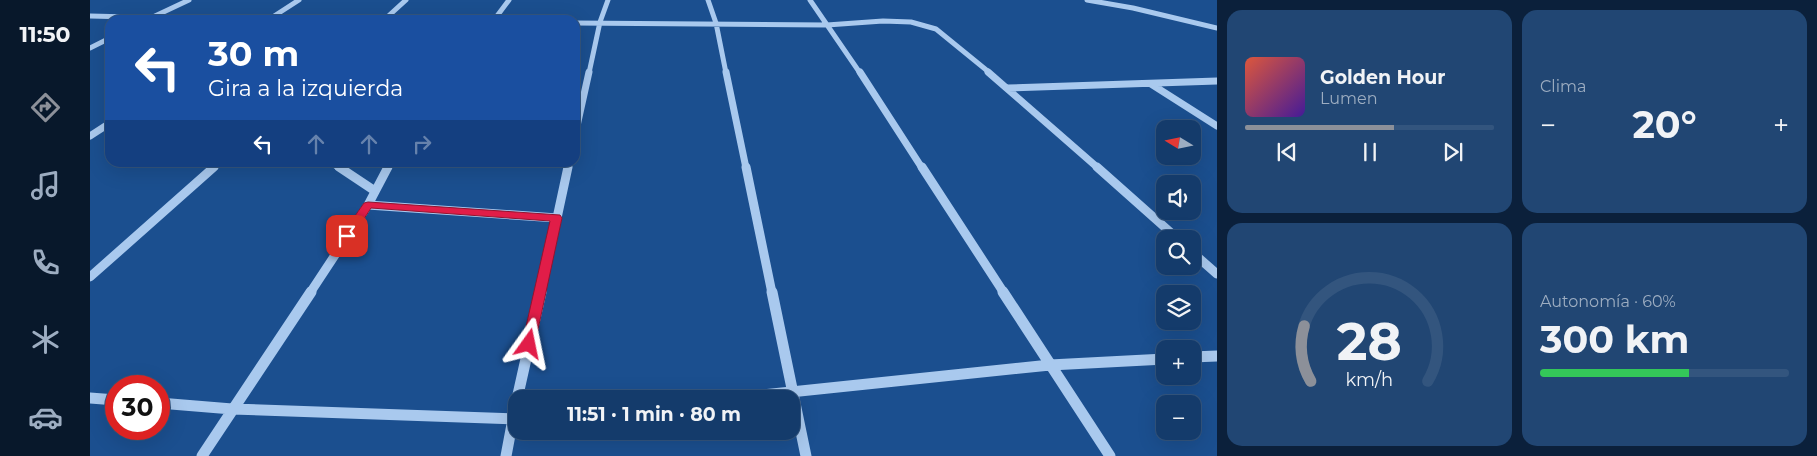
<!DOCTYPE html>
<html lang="es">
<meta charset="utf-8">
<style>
body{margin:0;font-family:Montserrat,sans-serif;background:#214673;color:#f1f3f6;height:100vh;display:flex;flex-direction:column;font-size:19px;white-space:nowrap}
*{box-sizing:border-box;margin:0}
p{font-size:16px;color:#9dadc1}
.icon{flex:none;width:28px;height:28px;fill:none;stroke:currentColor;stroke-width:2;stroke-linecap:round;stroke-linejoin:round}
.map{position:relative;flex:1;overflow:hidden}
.details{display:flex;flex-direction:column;gap:10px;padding:10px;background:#0b203b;width:600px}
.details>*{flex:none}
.top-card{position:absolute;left:15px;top:15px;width:475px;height:152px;border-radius:15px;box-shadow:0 5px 20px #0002,0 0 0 1px #33557e;background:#1a4fa0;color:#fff;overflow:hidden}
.needle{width:32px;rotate:280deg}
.buttons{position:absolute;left:1066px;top:120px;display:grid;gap:10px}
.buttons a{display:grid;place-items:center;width:45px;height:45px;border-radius:10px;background:#143b6b;box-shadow:0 5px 20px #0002,0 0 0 1px #33557e;font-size:25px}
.speed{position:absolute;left:15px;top:375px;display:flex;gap:10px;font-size:25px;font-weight:700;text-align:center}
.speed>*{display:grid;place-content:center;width:65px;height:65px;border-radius:50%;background:#143b6b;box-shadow:0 5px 20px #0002,0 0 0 1px #33557e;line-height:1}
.speed .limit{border:8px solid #d22;background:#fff;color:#111}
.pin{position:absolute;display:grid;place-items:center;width:42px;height:42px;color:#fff;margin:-21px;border-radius:10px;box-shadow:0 2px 8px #0006}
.me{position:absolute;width:55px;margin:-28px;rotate:12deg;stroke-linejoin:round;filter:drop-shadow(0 0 4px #0008)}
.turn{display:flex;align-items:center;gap:18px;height:105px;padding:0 20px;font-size:22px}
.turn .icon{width:65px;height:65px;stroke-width:2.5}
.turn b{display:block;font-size:35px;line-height:42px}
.lanes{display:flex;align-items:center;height:48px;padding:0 20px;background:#0003;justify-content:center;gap:25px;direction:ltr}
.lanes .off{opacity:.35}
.big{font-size:38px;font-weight:700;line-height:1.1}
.details .card{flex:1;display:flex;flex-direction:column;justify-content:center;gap:8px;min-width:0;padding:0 18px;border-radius:15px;background:#214673}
.details .dial{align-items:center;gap:0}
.dial svg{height:130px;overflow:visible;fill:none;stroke:#33557e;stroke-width:7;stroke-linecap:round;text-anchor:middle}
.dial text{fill:#f1f3f6;stroke:none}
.song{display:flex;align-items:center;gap:15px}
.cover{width:60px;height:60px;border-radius:8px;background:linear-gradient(135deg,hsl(10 70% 55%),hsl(260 70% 35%))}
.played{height:5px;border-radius:2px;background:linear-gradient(90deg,#8c9099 60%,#33557e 60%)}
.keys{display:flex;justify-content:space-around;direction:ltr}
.heat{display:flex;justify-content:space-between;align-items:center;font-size:28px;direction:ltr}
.charge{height:8px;border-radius:4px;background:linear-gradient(90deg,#34c759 60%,#33557e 0)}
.details .tiles{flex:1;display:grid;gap:10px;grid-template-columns:repeat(2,1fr)}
.trip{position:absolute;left:418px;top:390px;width:292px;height:50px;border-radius:15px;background:#143b6b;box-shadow:0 5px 20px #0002,0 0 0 1px #33557e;font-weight:700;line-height:50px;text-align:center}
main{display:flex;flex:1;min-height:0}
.tabs{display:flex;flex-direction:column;width:90px;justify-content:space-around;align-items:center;background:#08182b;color:#9dadc1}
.tabs .icon{width:35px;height:35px}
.tabs .active{color:#8c9099}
.tabs b{font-size:22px;color:#f1f3f6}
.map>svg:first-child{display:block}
</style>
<main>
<nav class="tabs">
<b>11:50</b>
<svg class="icon active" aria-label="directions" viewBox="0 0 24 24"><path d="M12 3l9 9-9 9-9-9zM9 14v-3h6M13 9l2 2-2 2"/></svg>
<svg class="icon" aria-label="music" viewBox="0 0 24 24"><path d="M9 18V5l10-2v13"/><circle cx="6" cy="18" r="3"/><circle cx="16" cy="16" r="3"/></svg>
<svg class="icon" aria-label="phone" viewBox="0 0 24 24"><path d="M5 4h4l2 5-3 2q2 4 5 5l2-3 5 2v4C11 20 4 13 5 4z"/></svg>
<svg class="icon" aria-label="climate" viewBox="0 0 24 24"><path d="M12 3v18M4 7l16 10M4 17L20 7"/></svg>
<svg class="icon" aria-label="car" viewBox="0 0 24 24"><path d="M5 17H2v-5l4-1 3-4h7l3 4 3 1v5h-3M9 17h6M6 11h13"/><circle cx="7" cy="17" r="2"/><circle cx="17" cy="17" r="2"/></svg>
</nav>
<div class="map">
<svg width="1127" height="456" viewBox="0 0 1127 456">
<rect width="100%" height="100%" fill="#1b4f8f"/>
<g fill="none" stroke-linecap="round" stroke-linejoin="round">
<path stroke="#a9c9ee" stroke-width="5" d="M618 0 626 23 636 73
M720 0 770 73
M997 0 1043 8 1127 28
M0 16 162 20
M65 16 99 0
M178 20 209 0
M294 20 316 0
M404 20 419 0
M485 23 737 25 793 21 821 22 846 29 900 73
M0 48 20 38
M499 73 510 22 518 0"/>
<path stroke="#a9c9ee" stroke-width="7" d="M636 72 656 168
M770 72 832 168
M898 72 1008 168
M1061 84 1127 126
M918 88 1127 81
M485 135 499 72
M0 136 20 123
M241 162 250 168
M123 168 130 162
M298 168 301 162
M478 168 479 162"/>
<path stroke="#a9c9ee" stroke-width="9" d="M249 167 285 191
M656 167 682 293
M832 167 914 293
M1007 167 1088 239
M278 205 467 218 450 293
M467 218 478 167
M1102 252 1127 274
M0 277 124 167
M220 293 278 205 298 167"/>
<path stroke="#a9c9ee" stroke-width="11" d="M682 292 716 456
M913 292 1020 456
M1102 357 1127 356
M0 398 26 400
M427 399 451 292
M634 399 960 365 1075 359
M69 403 142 409 426 419
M112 456 221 292
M416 456 426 403"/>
</g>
<path fill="#e11d48" stroke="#92132f" d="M278 202 470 215 472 218 444 348 439 350 434 348 432 344 460 221 281 208 261 239H253L251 236 274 203Z"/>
</svg>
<div class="buttons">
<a><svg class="needle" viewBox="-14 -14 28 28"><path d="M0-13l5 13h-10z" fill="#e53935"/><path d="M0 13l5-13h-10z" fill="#9dadc1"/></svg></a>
<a><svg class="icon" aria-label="sound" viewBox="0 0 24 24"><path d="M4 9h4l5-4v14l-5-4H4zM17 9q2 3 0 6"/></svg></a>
<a><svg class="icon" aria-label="search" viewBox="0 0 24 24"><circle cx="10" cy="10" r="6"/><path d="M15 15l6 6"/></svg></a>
<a><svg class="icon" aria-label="layers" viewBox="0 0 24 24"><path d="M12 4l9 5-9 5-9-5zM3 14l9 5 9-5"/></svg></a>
<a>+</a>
<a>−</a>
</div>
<div class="speed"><div class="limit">30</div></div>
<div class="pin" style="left:257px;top:236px;background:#d93025"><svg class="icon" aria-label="arrive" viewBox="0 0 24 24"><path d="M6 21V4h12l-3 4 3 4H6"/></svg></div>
<svg class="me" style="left:439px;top:344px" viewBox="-20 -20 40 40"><path d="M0-17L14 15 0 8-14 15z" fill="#e11d48" stroke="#fff" stroke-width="4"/></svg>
<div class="trip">11:51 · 1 min · 80 m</div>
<div class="top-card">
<div class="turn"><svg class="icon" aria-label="left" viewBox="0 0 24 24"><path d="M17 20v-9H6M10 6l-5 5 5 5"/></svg><div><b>30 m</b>Gira a la izquierda</div></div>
<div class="lanes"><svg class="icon" aria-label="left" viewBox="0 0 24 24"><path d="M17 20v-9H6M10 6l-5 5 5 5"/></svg><svg class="icon off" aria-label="ahead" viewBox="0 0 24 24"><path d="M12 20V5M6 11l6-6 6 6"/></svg><svg class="icon off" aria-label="ahead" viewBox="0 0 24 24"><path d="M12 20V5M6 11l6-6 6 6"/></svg><svg class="icon off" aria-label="right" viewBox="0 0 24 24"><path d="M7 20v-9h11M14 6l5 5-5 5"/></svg></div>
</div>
</div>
<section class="details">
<div class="tiles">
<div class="card">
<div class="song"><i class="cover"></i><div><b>Golden Hour</b><p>Lumen</p></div></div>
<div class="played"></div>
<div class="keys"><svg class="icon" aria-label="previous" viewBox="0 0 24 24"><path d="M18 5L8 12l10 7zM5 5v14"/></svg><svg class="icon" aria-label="pause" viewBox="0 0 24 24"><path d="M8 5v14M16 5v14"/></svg><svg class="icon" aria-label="next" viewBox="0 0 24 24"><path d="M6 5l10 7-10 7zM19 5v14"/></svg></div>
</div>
<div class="card"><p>Clima</p>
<div class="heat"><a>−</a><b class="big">20°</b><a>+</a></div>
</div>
<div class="card dial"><svg viewBox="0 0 100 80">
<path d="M14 69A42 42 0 1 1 86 69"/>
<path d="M14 69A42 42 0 0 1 10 35" stroke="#8c9099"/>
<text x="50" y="56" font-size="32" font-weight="700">28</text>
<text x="50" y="72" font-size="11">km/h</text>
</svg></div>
<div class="card"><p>Autonomía · 60%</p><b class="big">300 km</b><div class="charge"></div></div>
</div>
</section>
</main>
